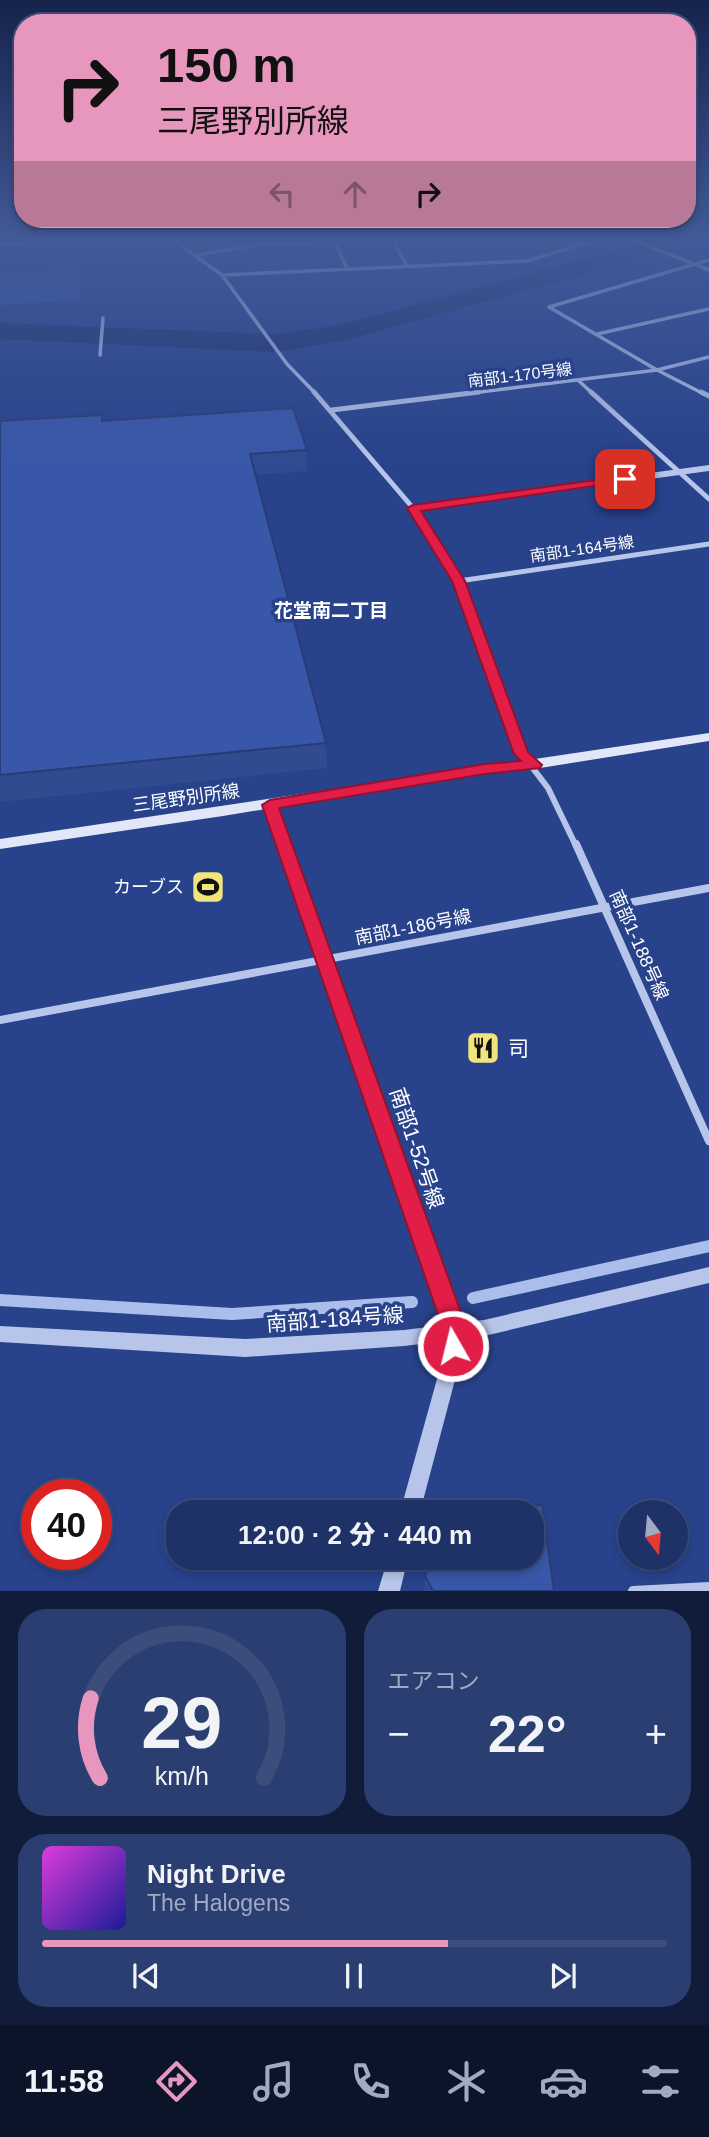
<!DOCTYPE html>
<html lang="ja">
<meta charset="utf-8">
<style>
body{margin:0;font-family:Arial,"Noto Sans JP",sans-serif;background:#2b3e71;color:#f1f3f6;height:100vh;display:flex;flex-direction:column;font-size:26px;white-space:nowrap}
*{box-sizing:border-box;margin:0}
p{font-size:23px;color:#a1aac0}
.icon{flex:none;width:38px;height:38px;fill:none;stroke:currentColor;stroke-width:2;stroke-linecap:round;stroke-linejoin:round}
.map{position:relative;height:1591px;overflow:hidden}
.details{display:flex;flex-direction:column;gap:18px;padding:18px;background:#101c39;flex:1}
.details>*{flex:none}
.top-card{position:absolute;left:14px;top:14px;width:682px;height:214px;border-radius:28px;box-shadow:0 4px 10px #0003,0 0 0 2px #3c4d7c;background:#e797bd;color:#111;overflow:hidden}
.needle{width:46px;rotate:164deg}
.fabs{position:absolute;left:618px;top:1500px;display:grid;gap:14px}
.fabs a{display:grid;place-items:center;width:70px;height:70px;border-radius:50%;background:#1e3268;box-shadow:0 4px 10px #0003,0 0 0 2px #3c4d7c;font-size:35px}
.speed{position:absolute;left:21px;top:1479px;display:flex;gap:14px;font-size:35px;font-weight:700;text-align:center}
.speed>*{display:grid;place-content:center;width:91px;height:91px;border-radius:50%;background:#1e3268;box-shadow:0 4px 10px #0003,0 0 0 2px #3c4d7c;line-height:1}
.speed .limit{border:10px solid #d22;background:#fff;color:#111}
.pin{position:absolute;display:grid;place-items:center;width:60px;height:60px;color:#fff;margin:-30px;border-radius:14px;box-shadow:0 4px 10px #0006}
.me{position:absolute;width:77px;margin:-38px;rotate:352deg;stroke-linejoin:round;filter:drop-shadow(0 0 5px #0008)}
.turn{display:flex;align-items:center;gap:24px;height:147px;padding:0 28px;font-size:32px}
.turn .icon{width:91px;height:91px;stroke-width:2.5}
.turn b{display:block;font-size:49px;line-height:60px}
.lanes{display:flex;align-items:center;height:66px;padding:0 28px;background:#0003;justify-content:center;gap:35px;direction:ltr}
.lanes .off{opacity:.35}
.big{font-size:52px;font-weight:800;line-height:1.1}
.details .widget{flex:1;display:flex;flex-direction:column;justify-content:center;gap:10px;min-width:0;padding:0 24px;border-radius:28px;background:#2b3e71}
.details .dial{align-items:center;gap:0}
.dial svg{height:182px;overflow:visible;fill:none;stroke:#3c4d7c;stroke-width:7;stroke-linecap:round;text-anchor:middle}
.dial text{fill:#f1f3f6;stroke:none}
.song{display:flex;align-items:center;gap:21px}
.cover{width:84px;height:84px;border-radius:10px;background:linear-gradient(135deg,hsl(300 70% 55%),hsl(240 70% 35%))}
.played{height:7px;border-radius:4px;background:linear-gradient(90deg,#e797bd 65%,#3c4d7c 65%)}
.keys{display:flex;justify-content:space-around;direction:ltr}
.heat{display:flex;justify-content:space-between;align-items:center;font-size:38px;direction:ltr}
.details .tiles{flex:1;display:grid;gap:18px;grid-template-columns:1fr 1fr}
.widget:last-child{grid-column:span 2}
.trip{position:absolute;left:166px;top:1500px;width:378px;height:70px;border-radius:28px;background:#1e3268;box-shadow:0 4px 10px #0003,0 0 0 2px #3c4d7c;font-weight:800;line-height:70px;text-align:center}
.dock{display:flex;height:112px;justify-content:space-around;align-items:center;background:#0c142a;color:#a1aac0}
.dock .icon{width:49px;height:49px}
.dock .current{color:#e797bd}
.dock b{font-size:32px;color:#f1f3f6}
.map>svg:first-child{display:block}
</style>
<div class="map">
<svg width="709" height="1591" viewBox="0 0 709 1591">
<rect width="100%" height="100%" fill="#28428b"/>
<path fill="#3352a3" d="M79 270V300L0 305V274Z"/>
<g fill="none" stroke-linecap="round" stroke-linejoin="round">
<path stroke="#abbdea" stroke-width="12" d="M473 1298 709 1246
M0 1300 232 1314 412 1302"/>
<path fill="#1d316c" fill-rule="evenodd" d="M658 239H696L693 244 350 339 275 352 0 339V323L275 334 340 325Z"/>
<path stroke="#b7c5ea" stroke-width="3.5" d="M172 239 222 275 287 364 316 394
M334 239 347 269
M392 239 407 266
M508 239 583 244 604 239
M630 239 709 270
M0 245 67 239
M197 255 255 245 400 239
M222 275 527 261 583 244
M597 334 709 309
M100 355 103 318
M578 380 593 394
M464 394 657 370 709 357
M704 394 657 370 549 307 709 260"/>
<path stroke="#b7c5ea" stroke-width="5" d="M314 392 413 508 459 581 463 592
M591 392 709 499
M701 392 709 396
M332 410 479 392
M459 581 709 544"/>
<path stroke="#b7c5ea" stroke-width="6" d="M462 590 522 754 548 788 576 846"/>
<path stroke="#b7c5ea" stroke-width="8" d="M576 844 709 1141
M0 1020 709 888"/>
<path stroke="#b7c5ea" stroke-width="10" d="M633 1591 709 1587"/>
<path fill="#b7c5ea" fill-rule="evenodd" d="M709 465V471L413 511 408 508 413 505Z
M270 801 276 805 462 1322 484 1320 709 1267V1283L484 1336 464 1339 460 1361 420 1512H400L442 1361 445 1341 404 1346 245 1357 0 1342V1326L245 1339 404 1330 444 1325 264 805Z
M388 1558H408L400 1591H378Z"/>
<path fill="#e1e7f8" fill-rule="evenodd" d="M709 733V741L534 769 485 773 223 816 0 849V839Z"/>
</g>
<path fill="#314b90" d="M0 421H102L307 450V471L256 475 326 743 327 768 0 802Z
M425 1576 554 1591H424Z"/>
<path fill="#3957a8" stroke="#283d76" stroke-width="2" d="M293 408 307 450 250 454 326 743 0 775V421L102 415V421Z
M542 1505 554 1591H433L425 1576 432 1558H532V1512H448L449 1507Z"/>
<linearGradient id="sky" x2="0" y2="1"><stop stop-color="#16244c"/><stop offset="0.52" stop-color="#425a98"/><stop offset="1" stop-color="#425a98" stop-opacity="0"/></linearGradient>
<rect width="709" height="461" fill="url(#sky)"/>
<path fill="#e11d48" stroke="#92132f" stroke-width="2" d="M625 476 629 477V481L421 511 465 581 528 752 542 765 540 768 485 774 279 808 468 1332 462 1354 453 1357 445 1354 441 1346 444 1332 262 805 270 800 485 764 521 761 514 754 452 581 407 508 413 505Z"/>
<defs>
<symbol id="stadium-square" viewBox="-11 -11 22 22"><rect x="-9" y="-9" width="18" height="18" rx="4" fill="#f1e47d" stroke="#28428b"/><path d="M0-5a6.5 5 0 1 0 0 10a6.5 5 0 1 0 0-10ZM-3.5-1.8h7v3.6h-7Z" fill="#111"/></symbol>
<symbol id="restaurant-square" viewBox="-11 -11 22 22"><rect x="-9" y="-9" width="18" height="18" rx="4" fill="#f1e47d" stroke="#28428b"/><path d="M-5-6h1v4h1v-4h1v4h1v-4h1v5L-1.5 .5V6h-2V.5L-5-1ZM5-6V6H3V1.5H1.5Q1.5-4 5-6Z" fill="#111"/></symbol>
</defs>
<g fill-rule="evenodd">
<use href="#stadium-square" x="189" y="868" width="38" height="38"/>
<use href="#restaurant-square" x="464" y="1029" width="38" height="38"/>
</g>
<g text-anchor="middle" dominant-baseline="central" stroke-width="7" stroke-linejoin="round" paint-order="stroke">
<g font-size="16" fill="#fff" stroke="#28428b">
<text transform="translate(520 375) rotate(-7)">南部1-170号線</text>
<text transform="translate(582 549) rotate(-8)">南部1-164号線</text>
</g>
<g font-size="18" fill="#fff" stroke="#28428b">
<text transform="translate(186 798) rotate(-8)">三尾野別所線</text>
<text transform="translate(413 927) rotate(-11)">南部1-186号線</text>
<text transform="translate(639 945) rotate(66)">南部1-188号線</text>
</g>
<g font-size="18" fill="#fff" stroke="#28428b" text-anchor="end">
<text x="184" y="887">カーブス</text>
</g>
<g font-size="19" font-weight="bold" fill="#fff" stroke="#28428b">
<text x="331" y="610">花堂南二丁目</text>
</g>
<g font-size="21" fill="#fff" stroke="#28428b" text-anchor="start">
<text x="508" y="1048">司</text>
</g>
<g font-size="21" fill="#fff" stroke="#28428b">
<text transform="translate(417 1148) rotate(71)">南部1-52号線</text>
<text transform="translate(335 1319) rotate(-4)">南部1-184号線</text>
</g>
</g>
</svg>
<div class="fabs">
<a><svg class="needle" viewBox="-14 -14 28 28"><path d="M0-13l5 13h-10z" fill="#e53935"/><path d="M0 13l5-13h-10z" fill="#a1aac0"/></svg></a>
</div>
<div class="speed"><div class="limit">40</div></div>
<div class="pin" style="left:625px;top:479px;background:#d93025"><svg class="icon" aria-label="arrive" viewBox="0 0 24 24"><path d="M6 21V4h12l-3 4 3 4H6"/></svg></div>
<svg class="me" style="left:453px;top:1346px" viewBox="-20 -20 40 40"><circle r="17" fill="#e11d48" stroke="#fff" stroke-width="3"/><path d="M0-11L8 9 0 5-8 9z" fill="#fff"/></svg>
<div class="trip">12:00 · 2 分 · 440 m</div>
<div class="top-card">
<div class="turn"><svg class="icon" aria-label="right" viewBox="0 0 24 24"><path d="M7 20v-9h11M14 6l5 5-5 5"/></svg><div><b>150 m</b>三尾野別所線</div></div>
<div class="lanes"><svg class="icon off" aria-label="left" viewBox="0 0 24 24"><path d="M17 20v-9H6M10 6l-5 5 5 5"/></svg><svg class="icon off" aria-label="ahead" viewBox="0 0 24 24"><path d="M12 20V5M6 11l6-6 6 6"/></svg><svg class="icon" aria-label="right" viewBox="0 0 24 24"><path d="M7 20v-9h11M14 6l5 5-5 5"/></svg></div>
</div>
</div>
<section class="details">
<div class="tiles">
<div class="widget dial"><svg viewBox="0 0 100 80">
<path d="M14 69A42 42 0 1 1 86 69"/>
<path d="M14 69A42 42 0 0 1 10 34" stroke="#e797bd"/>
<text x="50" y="56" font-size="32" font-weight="700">29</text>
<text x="50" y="72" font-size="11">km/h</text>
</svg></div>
<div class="widget"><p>エアコン</p>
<div class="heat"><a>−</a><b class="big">22°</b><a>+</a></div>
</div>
<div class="widget">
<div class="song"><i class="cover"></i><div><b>Night Drive</b><p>The Halogens</p></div></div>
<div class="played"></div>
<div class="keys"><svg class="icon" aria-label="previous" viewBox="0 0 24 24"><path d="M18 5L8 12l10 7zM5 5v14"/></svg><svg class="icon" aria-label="pause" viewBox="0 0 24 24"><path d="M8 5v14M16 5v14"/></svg><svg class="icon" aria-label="next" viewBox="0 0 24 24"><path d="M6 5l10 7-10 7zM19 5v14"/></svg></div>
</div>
</div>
</section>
<nav class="dock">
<b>11:58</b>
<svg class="icon current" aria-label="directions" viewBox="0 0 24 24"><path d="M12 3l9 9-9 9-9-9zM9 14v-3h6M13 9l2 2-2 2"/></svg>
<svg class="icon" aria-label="music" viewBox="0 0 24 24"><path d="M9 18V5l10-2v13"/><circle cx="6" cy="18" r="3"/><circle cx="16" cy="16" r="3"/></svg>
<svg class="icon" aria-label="phone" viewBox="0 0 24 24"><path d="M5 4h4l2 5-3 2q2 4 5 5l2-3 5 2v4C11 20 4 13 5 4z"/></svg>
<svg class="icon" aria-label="climate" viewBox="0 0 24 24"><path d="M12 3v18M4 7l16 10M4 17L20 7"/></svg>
<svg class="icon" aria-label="car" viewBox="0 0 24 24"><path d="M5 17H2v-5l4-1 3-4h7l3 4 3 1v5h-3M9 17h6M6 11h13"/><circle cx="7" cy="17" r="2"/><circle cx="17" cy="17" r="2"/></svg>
<svg class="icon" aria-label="filters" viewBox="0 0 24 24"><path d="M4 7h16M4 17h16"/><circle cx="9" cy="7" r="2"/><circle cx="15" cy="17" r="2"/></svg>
</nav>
